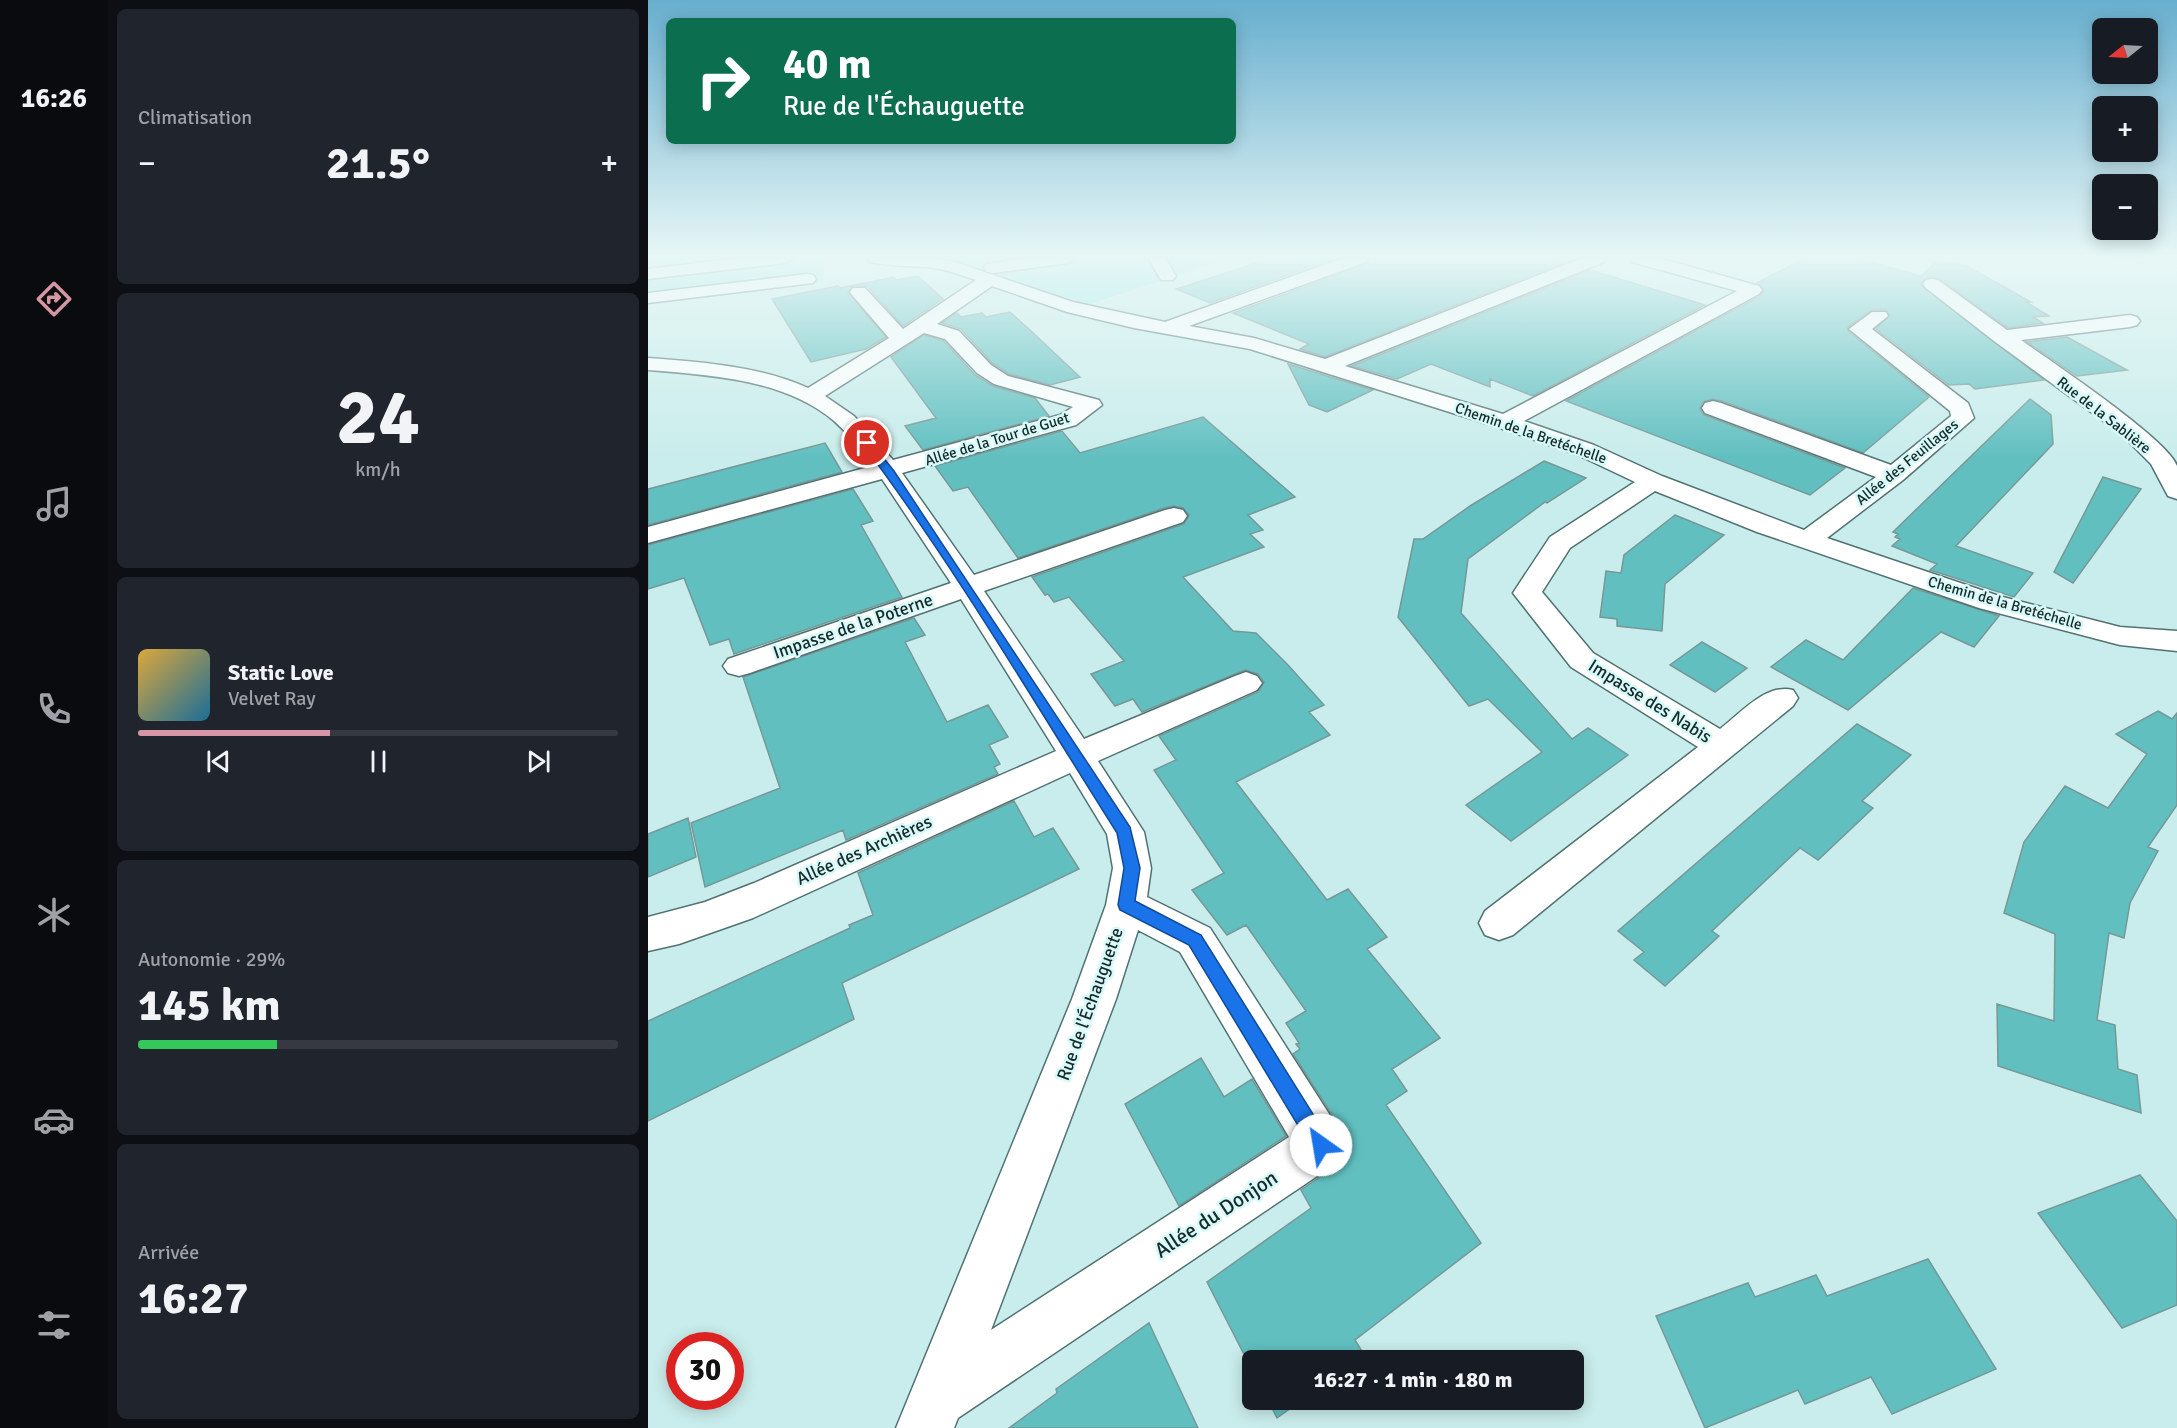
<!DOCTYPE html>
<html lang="fr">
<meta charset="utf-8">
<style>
body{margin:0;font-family:Signika,sans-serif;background:#20242c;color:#f1f3f6;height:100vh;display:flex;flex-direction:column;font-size:22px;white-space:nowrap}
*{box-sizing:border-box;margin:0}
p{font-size:20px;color:#9ea1a6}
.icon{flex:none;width:33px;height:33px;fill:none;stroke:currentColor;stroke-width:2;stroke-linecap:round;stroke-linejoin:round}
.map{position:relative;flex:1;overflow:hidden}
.details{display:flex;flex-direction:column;gap:9px;padding:9px;background:#0d0f14;width:540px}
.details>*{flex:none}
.top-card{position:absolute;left:18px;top:18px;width:570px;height:126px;border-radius:9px;box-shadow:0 3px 15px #0003;background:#0b6e4f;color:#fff;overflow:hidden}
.needle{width:39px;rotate:252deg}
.tools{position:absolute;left:1444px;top:18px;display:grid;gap:12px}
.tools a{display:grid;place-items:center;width:66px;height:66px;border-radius:9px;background:#171b24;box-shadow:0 3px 15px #0003;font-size:30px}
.speed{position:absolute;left:18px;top:1332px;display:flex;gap:12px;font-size:30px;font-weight:700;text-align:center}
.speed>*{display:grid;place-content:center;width:78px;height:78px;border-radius:50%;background:#171b24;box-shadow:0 3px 15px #0003;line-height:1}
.speed .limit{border:9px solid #d22;background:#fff;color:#111}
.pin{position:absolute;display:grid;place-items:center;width:51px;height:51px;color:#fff;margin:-26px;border:3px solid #fff;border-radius:50%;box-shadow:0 2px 6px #0007}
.me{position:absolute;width:66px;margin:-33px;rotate:328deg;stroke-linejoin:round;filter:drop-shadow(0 0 4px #0008)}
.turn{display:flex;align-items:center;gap:21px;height:126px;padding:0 18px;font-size:27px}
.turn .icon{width:78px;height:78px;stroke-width:2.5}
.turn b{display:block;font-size:42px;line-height:51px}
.big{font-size:45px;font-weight:700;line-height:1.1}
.details .card{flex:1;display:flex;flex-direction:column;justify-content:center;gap:9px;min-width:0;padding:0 21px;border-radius:9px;background:#20242c}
.details .dial{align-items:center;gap:0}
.dial b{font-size:78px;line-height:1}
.song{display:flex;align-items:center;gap:18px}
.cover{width:72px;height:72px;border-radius:9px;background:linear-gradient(135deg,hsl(40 70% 55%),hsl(200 70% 35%))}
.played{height:6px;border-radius:3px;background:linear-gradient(90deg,#d696a5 40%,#363941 40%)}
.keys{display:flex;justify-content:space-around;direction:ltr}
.heat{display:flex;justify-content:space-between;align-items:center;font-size:33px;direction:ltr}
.charge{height:9px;border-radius:4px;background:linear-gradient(90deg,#34c759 29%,#363941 0)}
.trip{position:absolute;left:594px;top:1350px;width:342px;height:60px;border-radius:9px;background:#171b24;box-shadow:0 3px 15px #0003;font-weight:700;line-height:60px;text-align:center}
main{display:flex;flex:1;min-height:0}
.tabs{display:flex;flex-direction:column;width:108px;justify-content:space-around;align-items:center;background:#090b0e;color:#9ea1a6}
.tabs .icon{width:42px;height:42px}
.tabs .current{color:#d696a5}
.tabs b{font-size:27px;color:#f1f3f6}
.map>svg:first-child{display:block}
</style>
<main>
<nav class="tabs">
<b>16:26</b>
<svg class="icon current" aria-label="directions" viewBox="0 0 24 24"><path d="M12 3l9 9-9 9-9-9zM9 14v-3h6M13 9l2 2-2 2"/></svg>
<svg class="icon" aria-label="music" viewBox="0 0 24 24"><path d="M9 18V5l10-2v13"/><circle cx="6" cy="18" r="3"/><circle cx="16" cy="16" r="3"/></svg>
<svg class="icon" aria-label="phone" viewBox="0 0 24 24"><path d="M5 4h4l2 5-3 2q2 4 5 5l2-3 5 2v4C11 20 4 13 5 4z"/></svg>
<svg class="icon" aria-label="climate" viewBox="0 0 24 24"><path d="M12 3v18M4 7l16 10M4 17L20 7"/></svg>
<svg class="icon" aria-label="car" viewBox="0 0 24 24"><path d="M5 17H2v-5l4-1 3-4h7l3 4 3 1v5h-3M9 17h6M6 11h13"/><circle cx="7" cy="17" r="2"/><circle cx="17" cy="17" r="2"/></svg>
<svg class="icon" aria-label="filters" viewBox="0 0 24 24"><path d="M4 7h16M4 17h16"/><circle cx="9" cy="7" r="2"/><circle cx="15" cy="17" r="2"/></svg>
</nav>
<section class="details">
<div class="card"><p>Climatisation</p>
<div class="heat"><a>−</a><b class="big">21.5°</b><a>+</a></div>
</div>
<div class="card dial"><b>24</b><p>km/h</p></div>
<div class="card">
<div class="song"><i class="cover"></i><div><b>Static Love</b><p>Velvet Ray</p></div></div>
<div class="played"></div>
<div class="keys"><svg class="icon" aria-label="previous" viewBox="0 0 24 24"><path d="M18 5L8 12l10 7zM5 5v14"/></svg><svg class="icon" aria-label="pause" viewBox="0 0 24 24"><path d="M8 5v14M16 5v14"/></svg><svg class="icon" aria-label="next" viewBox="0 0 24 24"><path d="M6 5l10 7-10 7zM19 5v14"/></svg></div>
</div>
<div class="card"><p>Autonomie · 29%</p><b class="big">145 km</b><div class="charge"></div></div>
<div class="card"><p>Arrivée</p><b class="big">16:27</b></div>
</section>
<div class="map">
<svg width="1529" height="1428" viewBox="0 0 1529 1428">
<rect width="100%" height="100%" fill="#c9edec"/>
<path fill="#93e8e8" d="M0 258H177L175 282 0 304Z
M317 258H582L430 308 381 292 317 263Z"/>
<path fill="#61bfc0" stroke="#769897" stroke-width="1.5" d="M624 258H687L562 303 528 289Z
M722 258H904L917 262 677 357 652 349 661 344 585 313 719 264Z
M1157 258H1207L1273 276 1289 261 1319 266 1383 302H1378L1401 316 1385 317 1395 323 1360 328 1291 278H1278L1273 285 1396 380 1327 389 1321 384 1301 385 1228 329 1242 315 1238 310H1224L1200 327V331L1281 397 1215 453 1074 401 1064 399 1055 402 1052 409 1056 415 1197 468 1162 495 918 401 1112 296 1116 290 1109 283Z
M942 270 1057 305 885 396 842 379V387L783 364 749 379 704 366Z
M270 276 295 299 255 326 219 286H205L200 293 238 337 218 349 163 362 124 299 190 286 192 288 246 277 248 280Z
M362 312 382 330 432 377 402 385 361 374 344 363 313 329 294 323 309 313 313 317 334 313 338 317Z
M276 335 296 341 327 375 345 386 387 398 401 416 275 450 257 426 288 418 243 357Z
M1419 337 1479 370 1429 376 1379 342Z
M640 364 725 390 679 412 661 405Z
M1382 399 1403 415 1405 444 1308 546 1385 573 1366 597 1282 570 1289 564 1244 546 1252 539 1247 537 1250 534 1245 532Z
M555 417 647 497 600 515 615 530 602 534 616 547 535 577 585 631 608 633 640 665 676 705 661 712 682 735 588 782 679 900 700 889 739 937 719 949 792 1038 744 1069 759 1091 738 1105 833 1243 707 1340 715 1353 704 1360H604V1370L559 1282 663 1208 653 1190 691 1164 699 1146 692 1127 645 1054 652 1049 648 1044 651 1043 638 1023 658 1011 598 925 579 935 544 890 576 873 506 770 528 760 511 736 610 692 616 682 610 674 597 670 494 712 485 699 467 706 443 674 476 661 421 597 406 602 400 594 397 595 384 577 536 524 541 515 535 508 526 506 516 508 370 558 320 487 305 491 287 466 414 431 432 453Z
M177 443 194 472 0 525V489Z
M896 461 938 478 899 503 897 502 820 559 813 613 924 739 940 728 980 755 863 841 818 805 894 752 840 699 821 706 750 617 766 539H775L822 506Z
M1455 477 1493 489 1425 583 1406 572Z
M205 489 225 521 213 525 254 597 86 654 81 639 62 645 36 578 0 589V545Z
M1027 515 1076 535 1017 584 1014 631 969 626V619L952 617 958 571 973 573 976 555Z
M1265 588 1351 616 1326 647 1293 632 1200 710 1123 667 1158 640 1195 660Z
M266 618 277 635 257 642 299 722 340 705 360 737 341 745 352 764 346 767 350 774 198 840 195 830 57 887 43 823 132 788 95 677Z
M1054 642 1099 668 1067 692 1022 665Z
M1510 711 1524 719 1529 713V805L1500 847 1510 851 1482 903 1476 938 1461 933 1449 1020 1467 1025 1470 1069 1489 1075 1493 1113 1350 1066 1349 1004 1406 1021 1407 934 1356 913 1376 842 1417 786 1460 808 1499 754 1468 734Z
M1209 724 1263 755 1214 801 1225 808 1170 860 1152 848 1064 931 1071 936 1017 986 986 960 996 952 970 931Z
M366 801 386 837 405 828 431 869 194 983 206 1019 0 1121V1021L202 928 201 925 225 915 210 873Z
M40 818 48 857 0 877V834Z
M553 1058 576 1097 604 1079 638 1136 531 1206 477 1104Z
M1492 1175 1529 1221V1305L1474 1328 1390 1213Z
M1280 1259 1348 1369 1244 1414 1223 1377 1157 1404 1150 1390 1057 1428 1008 1316 1100 1283 1107 1297 1168 1275 1179 1296Z
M501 1323 550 1428H361L409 1393 408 1389Z
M620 1400H654L629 1418Z"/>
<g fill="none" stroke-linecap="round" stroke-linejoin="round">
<defs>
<path id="minor" d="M90 258H146L138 263 0 279V269Z
M220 258H288L307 262 425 302 517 322 695 258H720L718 262 541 326 606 338 677 359 934 258H958L956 262 697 366 855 414 1089 291 984 262 982 258H1011L1111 286 1114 290 1111 294 876 421 946 445 1014 476 1156 530 1228 477 1057 413 1054 408 1057 403 1065 401 1073 403 1243 465 1303 416 1302 411 1201 329 1224 312H1238L1240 316 1224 329 1320 403 1326 418 1255 480 1179 538 1351 596 1472 627 1529 631V651L1472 645 1331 608 1109 532 1007 491 922 548 894 592 945 653 1072 729C1093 713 1118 683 1145 690L1150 698 1145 706 865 935 851 940 837 935 831 923 837 911 1050 747 923 667 865 593 902 537 987 482 930 455 849 427 602 349 486 328 419 312 344 286 289 324 311 331 343 365 360 376 451 400 454 405 428 425 254 473 326 575 517 510 526 508 535 510 539 516 535 522 336 591 436 739 587 676 598 672 609 676 614 683 609 690 450 761 496 832 503 868 499 897 562 928 690 1128 697 1145 690 1162 310 1418 306 1428H248L424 999 458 905 465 868 459 834 422 773 105 918 31 944 0 951V917L57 902 106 883 408 751 313 599 102 673 91 676 80 673 75 666 80 659 303 583 234 479 0 543V527L224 466C213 450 200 433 185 420 135 379 62 375 0 370V358C53 362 111 366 160 388L241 338 205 296 202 292 205 288H217L255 329 328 280C312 275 296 268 278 267 258 266 241 266 222 262ZM276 333 297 339 329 373 346 384 425 407 412 415 245 460 206 416 177 396ZM490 930 532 952 641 1137 343 1330 468 999Z
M378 258H428L420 263 345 273 339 272 336 268 339 264Z
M500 258H517L528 276 525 280H513Z
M159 274 165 275 168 279 165 283 0 303V293Z
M1284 279 1290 280 1359 330 1482 315 1489 317 1492 321 1489 325 1482 327 1373 340C1401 360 1521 440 1529 466 1529 475 1529 489 1529 499L1520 496 1503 464 1473 434 1346 341 1278 288 1275 284 1278 280Z"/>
</defs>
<use href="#minor" stroke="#517272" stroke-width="3"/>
<use href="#minor" fill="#fff" fill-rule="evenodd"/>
</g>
<linearGradient id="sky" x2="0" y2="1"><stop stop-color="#67aece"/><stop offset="0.56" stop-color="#e7f7f6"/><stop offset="1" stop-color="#e7f7f6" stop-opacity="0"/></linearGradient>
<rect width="1529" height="458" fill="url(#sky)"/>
<path fill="#1a73e8" stroke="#114b97" stroke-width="1.5" d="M219 440 222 441 246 471 482 827 492 868 487 901 553 935 680 1138 683 1145 680 1152 673 1155 666 1152 541 945 472 910 470 905 476 868 469 833C386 702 307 567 214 443Z"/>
<g text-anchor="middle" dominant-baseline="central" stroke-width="5" stroke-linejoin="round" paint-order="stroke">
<g font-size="15" fill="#1a2828" stroke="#d6fafa">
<text transform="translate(1456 415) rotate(38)">Rue de la Sablière</text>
<text transform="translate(883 433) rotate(19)">Chemin de la Bretéchelle</text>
<text transform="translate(349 439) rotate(-17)">Allée de la Tour de Guet</text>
<text transform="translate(1259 462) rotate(-39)">Allée des Feuillages</text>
<text transform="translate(1357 603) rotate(16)">Chemin de la Bretéchelle</text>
</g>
<g font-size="18" fill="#1a2828" stroke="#d6fafa">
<text transform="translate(205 626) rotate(-19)">Impasse de la Poterne</text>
<text transform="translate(1002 701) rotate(32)">Impasse des Nabis</text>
<text transform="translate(216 850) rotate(-24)">Allée des Archières</text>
<text transform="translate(442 1004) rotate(-70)">Rue de l'Échauguette</text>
</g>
<g font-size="21" fill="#1a2828" stroke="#d6fafa">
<text transform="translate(568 1214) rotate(-33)">Allée du Donjon</text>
</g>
</g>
</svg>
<div class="tools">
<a><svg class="needle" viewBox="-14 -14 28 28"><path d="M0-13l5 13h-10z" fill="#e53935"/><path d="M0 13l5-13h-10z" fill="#9ea1a6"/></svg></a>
<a>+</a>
<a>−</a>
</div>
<div class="speed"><div class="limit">30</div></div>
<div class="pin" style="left:219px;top:443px;background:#d93025"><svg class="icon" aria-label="arrive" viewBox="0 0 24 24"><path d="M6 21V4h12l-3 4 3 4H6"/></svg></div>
<svg class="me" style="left:673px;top:1145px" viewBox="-20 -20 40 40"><circle r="19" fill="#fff"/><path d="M0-13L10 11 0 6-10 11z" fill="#1a73e8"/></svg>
<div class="trip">16:27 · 1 min · 180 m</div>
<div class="top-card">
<div class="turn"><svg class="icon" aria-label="right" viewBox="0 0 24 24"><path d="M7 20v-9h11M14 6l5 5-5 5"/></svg><div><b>40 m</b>Rue de l'Échauguette</div></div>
</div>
</div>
</main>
